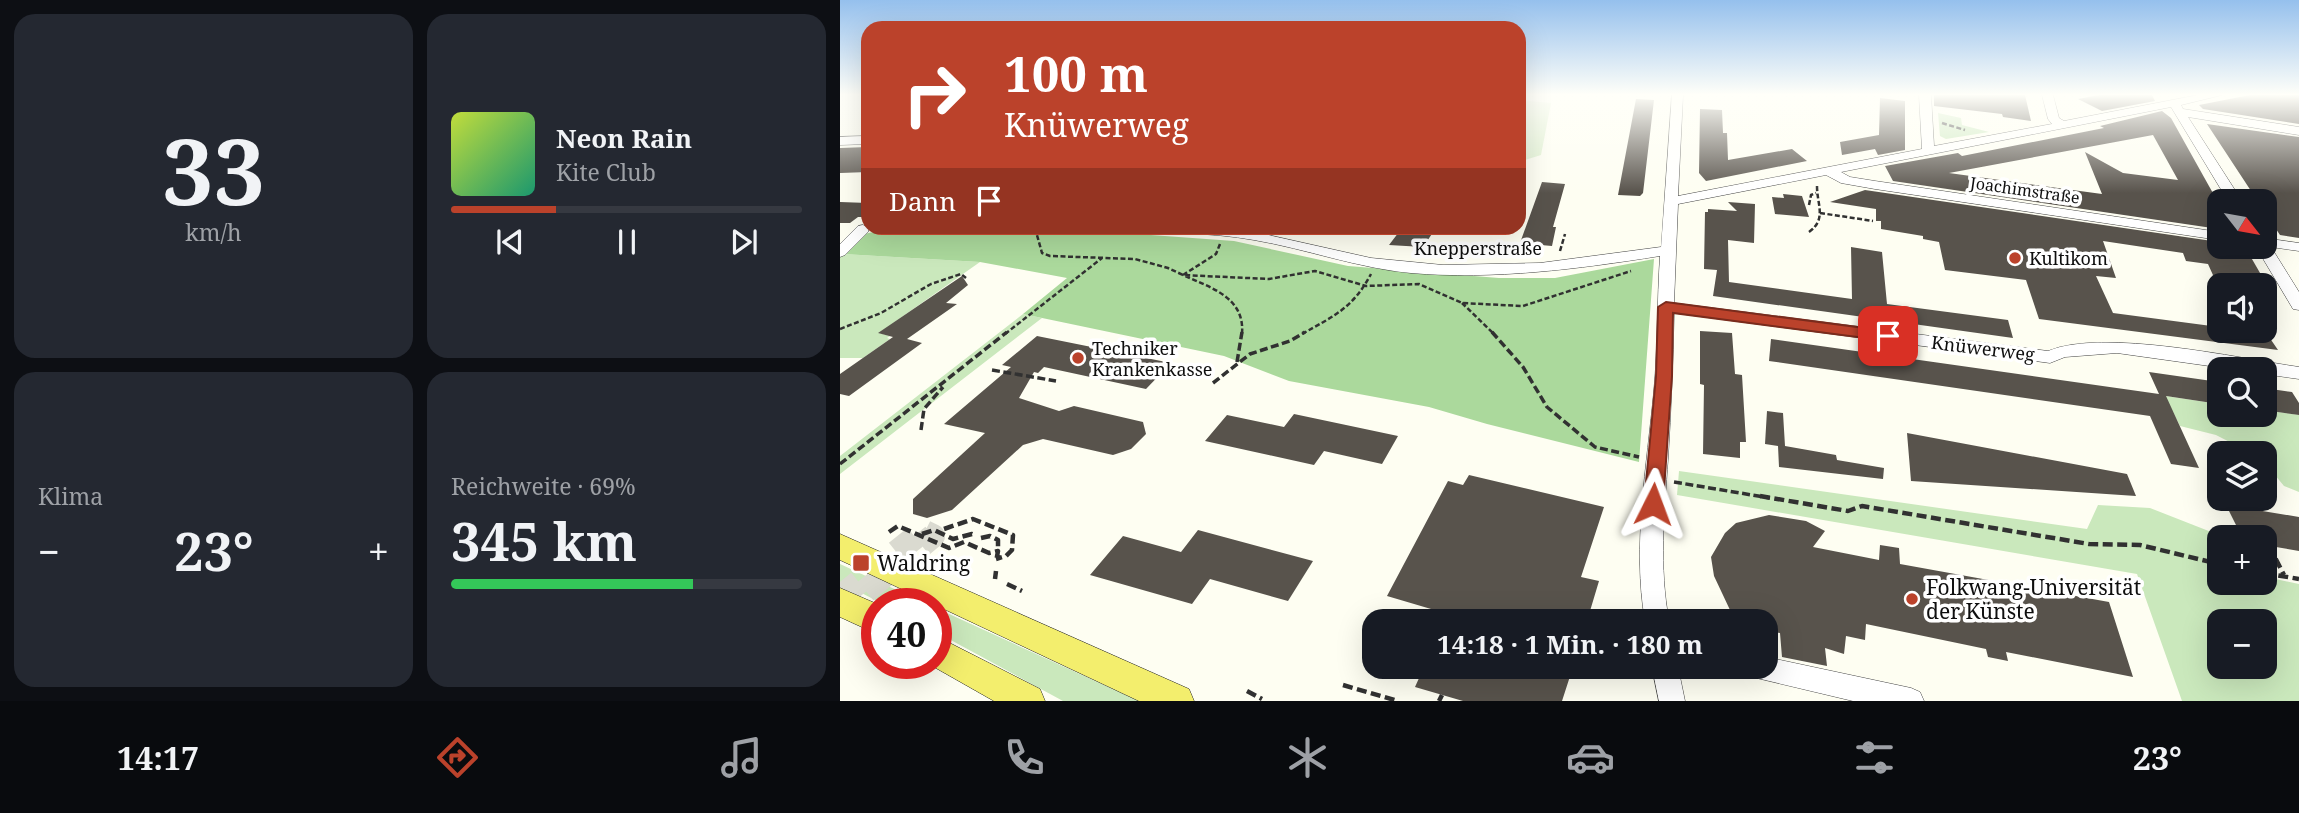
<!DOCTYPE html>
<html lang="de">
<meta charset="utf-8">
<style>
body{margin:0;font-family:"Noto Serif",serif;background:#242831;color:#f1f3f6;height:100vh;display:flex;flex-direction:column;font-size:26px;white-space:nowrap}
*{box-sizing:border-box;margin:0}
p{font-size:23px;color:#9ea1a6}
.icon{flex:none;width:38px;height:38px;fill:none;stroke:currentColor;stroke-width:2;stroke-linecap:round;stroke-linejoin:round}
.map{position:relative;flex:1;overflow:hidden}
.details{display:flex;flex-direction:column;gap:14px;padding:14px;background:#0d0f14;width:840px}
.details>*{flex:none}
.top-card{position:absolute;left:21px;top:21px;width:665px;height:214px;border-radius:21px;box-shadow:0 7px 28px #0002;background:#bb422b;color:#fff;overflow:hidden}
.needle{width:46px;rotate:121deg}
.buttons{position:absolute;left:1367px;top:189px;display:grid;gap:14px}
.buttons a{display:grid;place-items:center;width:70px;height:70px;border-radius:14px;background:#171b24;box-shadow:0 7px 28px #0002;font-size:35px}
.speed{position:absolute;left:21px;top:588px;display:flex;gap:14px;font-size:35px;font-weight:700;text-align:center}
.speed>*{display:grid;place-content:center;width:91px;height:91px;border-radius:50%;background:#171b24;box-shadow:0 7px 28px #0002;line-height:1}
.speed .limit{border:10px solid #d22;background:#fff;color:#111}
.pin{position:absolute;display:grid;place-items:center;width:60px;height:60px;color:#fff;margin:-30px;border-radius:14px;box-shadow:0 4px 10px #0006}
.me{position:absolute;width:77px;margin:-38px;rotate:3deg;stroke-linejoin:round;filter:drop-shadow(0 0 5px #0008)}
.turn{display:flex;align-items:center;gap:24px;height:147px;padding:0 28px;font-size:32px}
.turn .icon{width:91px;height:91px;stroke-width:2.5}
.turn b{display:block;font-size:49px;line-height:60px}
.then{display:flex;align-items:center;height:66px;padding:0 28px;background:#0003;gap:14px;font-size:26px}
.big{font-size:52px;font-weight:700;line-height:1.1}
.details .widget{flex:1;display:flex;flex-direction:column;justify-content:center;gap:10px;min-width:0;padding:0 24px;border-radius:21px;background:#242831}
.details .dial{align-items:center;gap:0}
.dial b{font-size:91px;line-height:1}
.song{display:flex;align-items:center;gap:21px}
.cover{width:84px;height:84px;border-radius:10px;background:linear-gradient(135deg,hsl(70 70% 55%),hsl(160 70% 35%))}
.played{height:7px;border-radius:4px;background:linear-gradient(90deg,#bb422b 30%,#363941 30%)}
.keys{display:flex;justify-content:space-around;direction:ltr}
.heat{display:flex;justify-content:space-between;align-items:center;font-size:38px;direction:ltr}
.charge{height:10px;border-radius:5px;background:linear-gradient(90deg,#34c759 69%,#363941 0)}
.details .tiles{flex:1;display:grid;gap:14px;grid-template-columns:repeat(2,1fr)}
.trip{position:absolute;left:522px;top:609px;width:416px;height:70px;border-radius:21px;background:#171b24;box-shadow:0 7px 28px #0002;font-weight:700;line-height:70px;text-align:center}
.dock{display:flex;height:112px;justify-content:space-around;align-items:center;background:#090b0e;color:#9ea1a6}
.dock .icon{width:49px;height:49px}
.dock .selected{color:#bb422b}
.dock b{font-size:32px;color:#f1f3f6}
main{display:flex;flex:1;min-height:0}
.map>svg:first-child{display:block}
</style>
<main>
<section class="details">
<div class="tiles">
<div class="widget dial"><b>33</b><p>km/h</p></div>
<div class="widget">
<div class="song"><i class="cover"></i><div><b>Neon Rain</b><p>Kite Club</p></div></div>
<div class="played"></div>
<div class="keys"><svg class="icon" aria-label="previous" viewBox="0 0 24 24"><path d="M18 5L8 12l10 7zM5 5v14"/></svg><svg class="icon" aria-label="pause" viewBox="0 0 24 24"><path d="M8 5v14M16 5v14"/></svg><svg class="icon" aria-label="next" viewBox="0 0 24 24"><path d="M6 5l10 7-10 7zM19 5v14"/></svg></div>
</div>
<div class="widget"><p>Klima</p>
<div class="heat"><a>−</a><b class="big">23°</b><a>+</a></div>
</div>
<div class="widget"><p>Reichweite · 69%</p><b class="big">345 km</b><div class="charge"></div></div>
</div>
</section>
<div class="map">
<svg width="1459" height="701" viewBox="0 0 1459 701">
<rect width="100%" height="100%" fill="#fefef2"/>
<path fill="#cae8bc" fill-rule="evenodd" d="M1098 113 1121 118 1122 125 1149 132 1106 139 1100 136Z
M3 254 140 262 39 333 50 336 47 338 50 339 23 358H0V256Z
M183 314 202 318 0 474V456Z
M1319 395 1379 404V415H1424L1425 410 1459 415V492L1444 486 1425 463 1424 453H1411L1376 435 1340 426 1333 412 1327 411Z
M839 471 1247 529 1258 505 1310 508 1384 537H1379V583H1424L1425 574 1431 578 1459 584V701H1342L1297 574 837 495ZM1379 621H1424V667H1379Z
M0 564 87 604H43L0 582Z
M96 608 299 701H223L96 632Z"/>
<path fill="#abd99c" d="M51 228 170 230 214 228 394 241 508 266 659 278H715L814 259 799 462 647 424 589 407 449 381 384 356 183 314 227 278 140 262 3 254 24 234Z"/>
<path fill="#ddf0ce" d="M679 100 711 103 701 155 685 160 679 159Z"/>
<path fill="#58534c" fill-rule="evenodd" d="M1094 95H1185L1191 121 1163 117 1162 114 1094 106Z
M1259 95H1312L1315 101 1262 111 1238 99Z
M1410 95H1459V124L1363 109 1359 105Z
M1040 98 1065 101V150L1038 155 1035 149 1002 155 1000 142 1039 135Z
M796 99 814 100 803 193 800 196 778 195Z
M860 109 882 110 883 133H887L888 160 952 149 967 161 866 181 859 173Z
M1322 111 1331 118 1379 204V229L1053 181 1045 166 1118 153 1122 156 1264 128 1260 126ZM1313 135 1338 180 1283 173 1245 152 1262 194 1109 173Z
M1367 124 1459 137V238L1440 235 1424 211V199L1415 197Z
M28 147V172L0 173V148Z
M702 182 725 184 713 227H716L712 246 680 243Z
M1025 190 1379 242V247H1405L1427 285 1377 284 1368 264 1346 261 1343 253 1263 241 1276 278 1256 276 1273 313 1379 327V331H1425L1438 350 1199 319 1186 280 1105 270 1099 242 1083 239V236L1041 229V221H1036V209L990 202Z
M943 194 962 196 969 217 935 214 932 197 944 198Z
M0 202 28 203V217H18L10 223H0Z
M888 202 915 204 914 243 888 240 889 282 1012 299 1011 247 1042 252 1047 304 1168 320 1173 338 873 296 877 270 864 269 865 212H868V209L897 211Z
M562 228H596L583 247 549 245Z
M122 276 128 285 106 303 117 304 67 339 82 343 9 396 0 394V374L53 337 38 333Z
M860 331 892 333 895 374 902 375 906 442H900V458L863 454 864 385 860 384Z
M197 336 331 363 306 389 204 367 198 373 194 372 179 398 219 411 234 406 303 422 306 434 291 449 273 455 203 439 183 445 112 510 87 518 73 514V499L145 433 104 424 171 367 162 365Z
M931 339 1319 394 1309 372 1379 382V404L1326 396 1359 468 1331 464 1310 416 929 361Z
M1424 388 1452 392 1459 403V415L1424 410Z
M927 411 943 413 945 446 996 455 997 460 1044 468 1043 479 939 467 938 446 925 444Z
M454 414 558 436 542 464 484 451 474 465 365 441 387 415 444 427Z
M1067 433 1287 474 1296 496 1071 481Z
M629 475 764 507 741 577 759 581 747 621H605L608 614 547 596 608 481 623 485Z
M1386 505 1459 517V551L1424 545V537H1402Z
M929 515 966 521 985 531 973 547 1039 560 1040 545 1059 548 1060 564 1269 602 1293 677 1166 652 1168 661 1148 657 1146 649 1026 624 1025 640 1006 636 1004 654 985 648 987 666 942 657 940 633 926 631V621H900L890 610 874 576 871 557 885 533 896 523Z
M358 530 473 561 448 601 370 579 352 604 250 575 283 536 341 552Z
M584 667H733L722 701H623L575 687Z"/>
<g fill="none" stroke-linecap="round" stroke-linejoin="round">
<path stroke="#dadad0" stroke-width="24" stroke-dasharray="24 12" stroke-linecap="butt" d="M0 597 83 531 93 536 0 612"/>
<defs>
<path id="minor" d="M832 95H843L838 196 1082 149 1079 95H1091L1094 146 1212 124 1208 119 1202 95H1213L1219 118 1224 121 1358 95H1382L1341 105 1343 109 1459 127V135L1348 117 1402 201H1388L1331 107 1001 172 1010 177 1035 181 1379 232V240L1035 189 1001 183 986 175 838 204 834 303 1208 351C1263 328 1397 358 1459 367V379L1424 374V369H1391L1277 353 1225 357 1210 363 834 313C833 362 831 410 828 459 824 514 819 567 829 621H805C792 546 807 466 814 390 818 346 817 301 820 256 738 269 654 280 571 273 517 268 467 249 414 240 370 232 325 233 281 232L274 228H397L531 258 603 265 700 263 821 247Z
M28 136V144L0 145V137Z
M23 225 29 228 28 232 5 255 0 257V244L18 226Z
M146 228H185C177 235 154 235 146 228Z
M1424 238 1459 243V251L1431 247 1459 292V310L1453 309 1416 247H1424Z
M926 657 1071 688 1080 692 1084 701H1013L908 676 904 667H926Z
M812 667H838L845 701H819Z"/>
<path id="major" d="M0 534 349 689 354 701H299L0 560Z
M0 588 37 604V634L0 617Z
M96 636 200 689 205 701H154L87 663H96Z"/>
</defs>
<use href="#minor" stroke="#424242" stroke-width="1"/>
<use href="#major" stroke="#202020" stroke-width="1"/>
<path stroke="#313131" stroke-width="2.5" stroke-dasharray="5 2.5" stroke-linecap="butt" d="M1102 123 1125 130
M969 205 971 195 976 193
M980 213 1033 221
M195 228 202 253 210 256 295 259 328 268 343 275 429 279 475 271 526 286 579 284 622 303 683 306 791 271
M969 232C987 219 977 205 977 186
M380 244 376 254 343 275C371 288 405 297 402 334
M646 246 662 255
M720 251 725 234
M622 303 654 334
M0 329 41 313 91 284 121 274 126 278
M165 334 262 258
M462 334C494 316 513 308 531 274"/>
<path stroke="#313131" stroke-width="3.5" stroke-dasharray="8 3.5" stroke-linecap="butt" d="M652 332 683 367 707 407 755 447 799 457
M397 362 402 332
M152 370 216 381
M373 383 410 354 450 341 465 332
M81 430 84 409 103 387
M0 464 167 332
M834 482 930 498"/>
<path stroke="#313131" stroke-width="4.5" stroke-dasharray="10 4.5" stroke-linecap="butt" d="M920 496 1008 511 1022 506 1249 544 1300 545 1379 564
M104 529 133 519 173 535 172 550 166 556 156 559
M49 532 58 526 109 548 124 542 149 553 158 551 156 562
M82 534 94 530 113 539 132 534 136 536
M141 538 150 536 158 540V551
M1429 546 1444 575
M1424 573 1459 579
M155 579 156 571
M167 584 182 591
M503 685 558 701
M407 691 422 699
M599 701 602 695"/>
<use href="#minor" fill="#fff" fill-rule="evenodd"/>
<use href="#major" fill="#f3ee6d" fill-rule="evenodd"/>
</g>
<linearGradient id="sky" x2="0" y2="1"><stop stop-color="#95c0ed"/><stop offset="0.49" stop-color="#fffff9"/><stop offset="1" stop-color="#fffff9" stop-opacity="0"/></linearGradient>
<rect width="1459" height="193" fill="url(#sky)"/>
<path fill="#bb422b" stroke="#7a2b1c" stroke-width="2" d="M826 302 1048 331 1056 336 1048 341 833 313 832 376 823 504 820 510 813 512 807 510 804 504 816 376 818 307Z"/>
<g fill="#bb422b" stroke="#fff" stroke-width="2.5">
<circle cx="1175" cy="258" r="7"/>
<circle cx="238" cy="358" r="7"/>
<rect x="12" y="554" width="18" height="18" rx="3.5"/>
<circle cx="1072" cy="599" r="7"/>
</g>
<g text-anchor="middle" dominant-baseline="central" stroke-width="7" stroke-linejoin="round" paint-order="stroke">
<g font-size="16" fill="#0f0f0f" stroke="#fff">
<text transform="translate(1185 190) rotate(8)">Joachimstraße</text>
</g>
<g font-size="18" fill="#0f0f0f" stroke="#fff">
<text x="638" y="248">Knepperstraße</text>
<text transform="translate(1143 348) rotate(7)">Knüwerweg</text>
</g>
<g font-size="18" fill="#0f0f0f" stroke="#fff" text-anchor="start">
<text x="1189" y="258">Kultikom</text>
<text x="252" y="348">Techniker<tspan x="252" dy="21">Krankenkasse</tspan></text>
</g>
<g font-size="21" fill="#0f0f0f" stroke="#fff" text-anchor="start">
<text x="37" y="563">Waldring</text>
<text x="1086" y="587">Folkwang-Universität<tspan x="1086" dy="24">der Künste</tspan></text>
</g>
</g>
</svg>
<div class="buttons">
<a><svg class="needle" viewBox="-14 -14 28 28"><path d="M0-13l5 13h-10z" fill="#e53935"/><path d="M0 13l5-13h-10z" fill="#9ea1a6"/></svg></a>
<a><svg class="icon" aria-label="sound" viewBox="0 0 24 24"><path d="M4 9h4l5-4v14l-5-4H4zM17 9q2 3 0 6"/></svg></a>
<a><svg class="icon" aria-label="search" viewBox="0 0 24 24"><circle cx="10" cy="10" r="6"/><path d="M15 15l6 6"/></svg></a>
<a><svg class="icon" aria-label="layers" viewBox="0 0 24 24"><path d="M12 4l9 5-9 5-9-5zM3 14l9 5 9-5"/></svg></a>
<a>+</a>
<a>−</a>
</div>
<div class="speed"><div class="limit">40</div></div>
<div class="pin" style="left:1048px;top:336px;background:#d93025"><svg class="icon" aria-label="arrive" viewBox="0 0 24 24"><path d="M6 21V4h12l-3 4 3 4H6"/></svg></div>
<svg class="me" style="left:813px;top:504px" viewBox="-20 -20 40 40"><path d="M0-17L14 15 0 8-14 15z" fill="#bb422b" stroke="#fff" stroke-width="4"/></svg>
<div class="trip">14:18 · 1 Min. · 180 m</div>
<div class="top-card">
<div class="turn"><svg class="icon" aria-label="right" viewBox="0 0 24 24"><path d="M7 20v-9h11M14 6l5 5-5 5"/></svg><div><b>100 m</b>Knüwerweg</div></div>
<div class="then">Dann<svg class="icon" aria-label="arrive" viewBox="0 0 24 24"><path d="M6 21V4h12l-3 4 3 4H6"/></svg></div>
</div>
</div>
</main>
<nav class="dock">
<b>14:17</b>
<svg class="icon selected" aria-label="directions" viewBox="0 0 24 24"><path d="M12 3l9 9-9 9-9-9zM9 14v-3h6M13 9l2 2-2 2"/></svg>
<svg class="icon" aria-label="music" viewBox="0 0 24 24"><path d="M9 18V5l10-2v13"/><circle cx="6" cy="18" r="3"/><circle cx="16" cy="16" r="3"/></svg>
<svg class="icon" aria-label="phone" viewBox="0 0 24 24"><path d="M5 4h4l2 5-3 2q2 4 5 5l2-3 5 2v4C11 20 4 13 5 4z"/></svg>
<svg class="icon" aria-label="climate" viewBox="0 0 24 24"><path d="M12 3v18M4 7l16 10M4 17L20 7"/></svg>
<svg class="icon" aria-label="car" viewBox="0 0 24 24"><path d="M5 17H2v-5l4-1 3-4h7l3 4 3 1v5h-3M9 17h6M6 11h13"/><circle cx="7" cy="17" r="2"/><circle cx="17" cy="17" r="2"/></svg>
<svg class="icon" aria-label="filters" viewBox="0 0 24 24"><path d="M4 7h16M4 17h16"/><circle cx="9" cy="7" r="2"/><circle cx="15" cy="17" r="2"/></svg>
<b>23°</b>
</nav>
